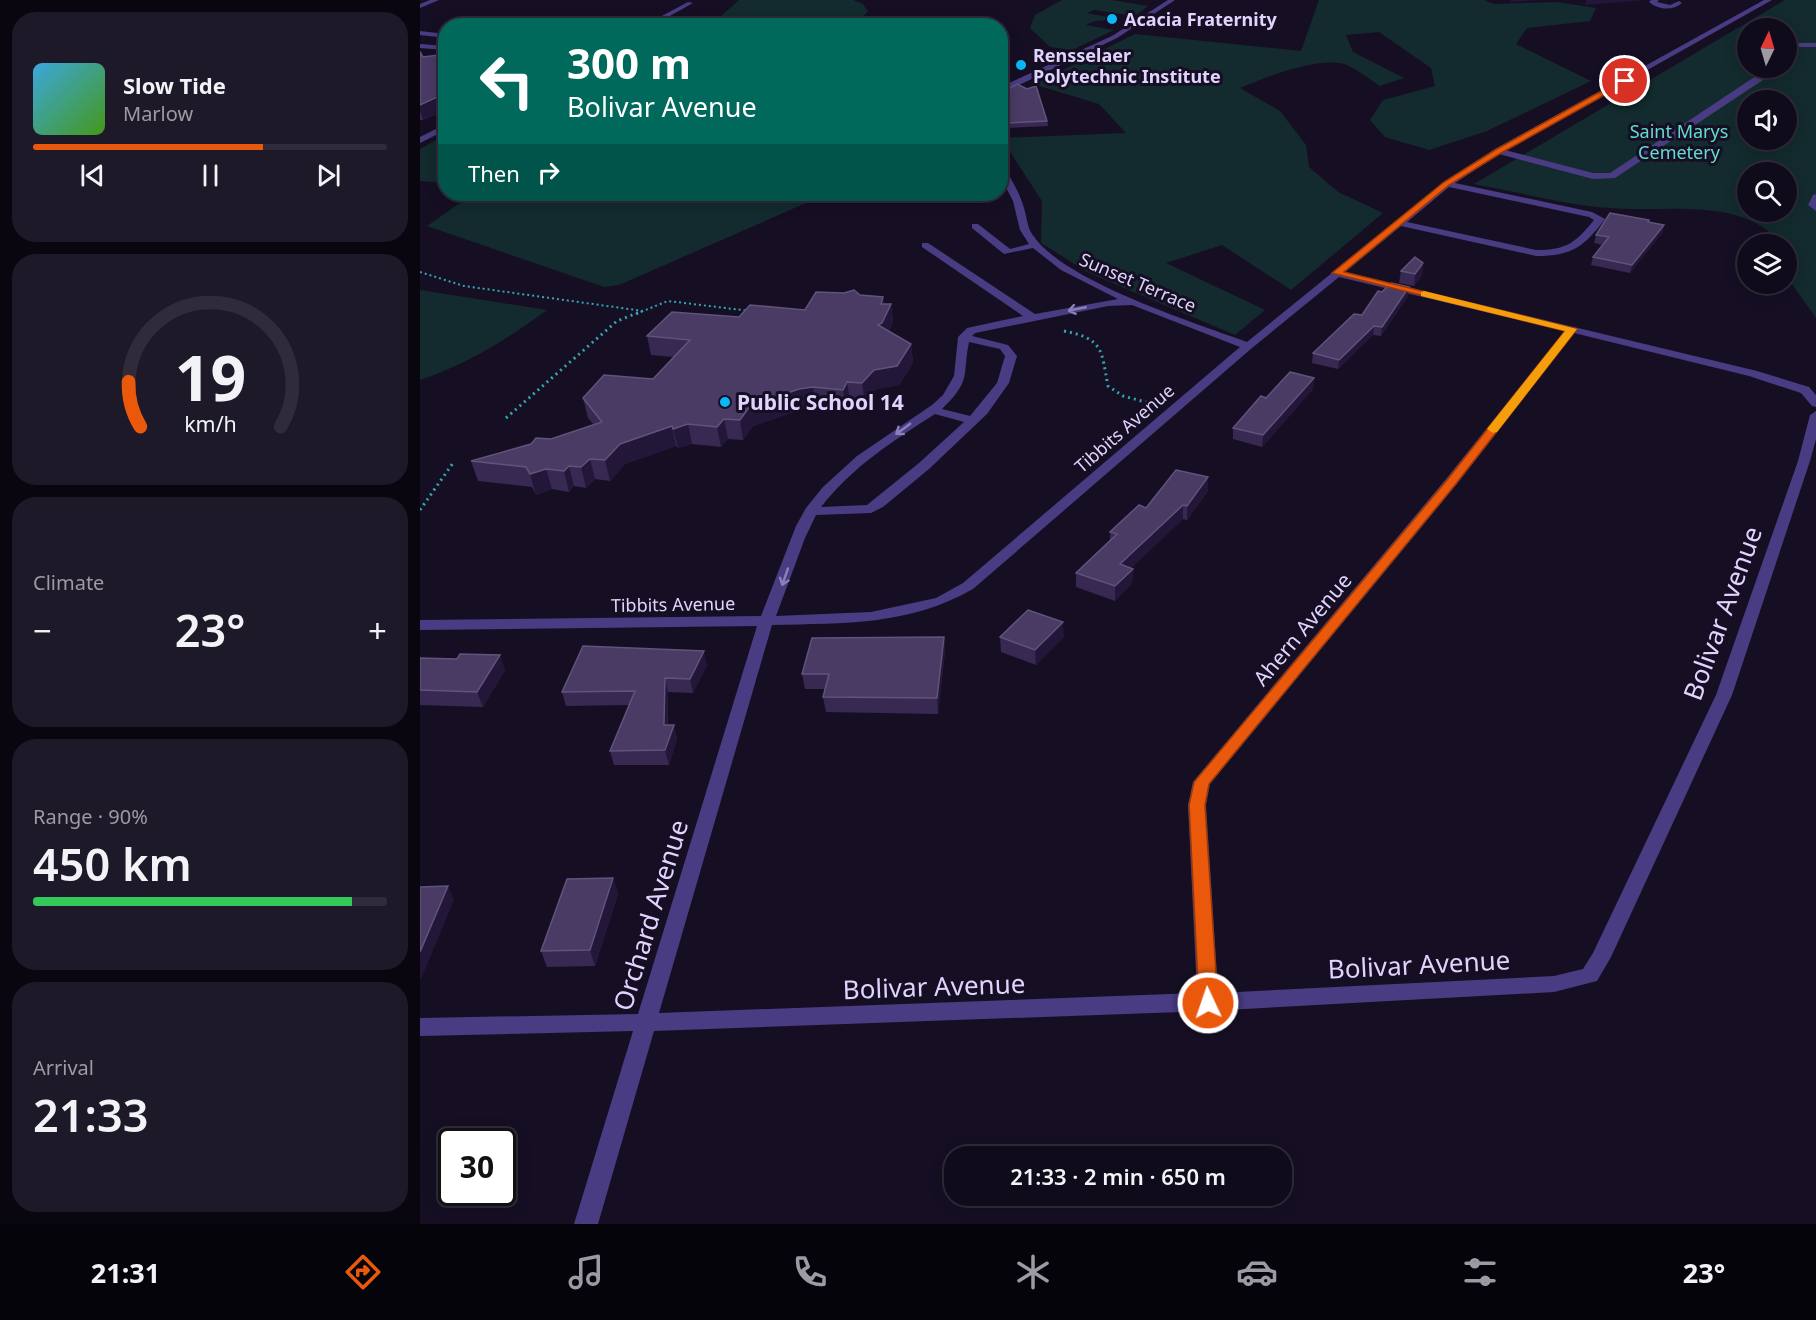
<!DOCTYPE html>
<meta charset="utf-8">
<style>
body{margin:0;font-family:"Noto Sans",sans-serif;background:#1e1928;color:#f1f3f6;height:100vh;display:flex;flex-direction:column;font-size:22px;white-space:nowrap}
*{box-sizing:border-box;margin:0}
p{font-size:20px;color:#9c9ba3}
.icon{flex:none;width:33px;height:33px;fill:none;stroke:currentColor;stroke-width:2;stroke-linecap:round;stroke-linejoin:round}
.map{position:relative;flex:1;overflow:hidden}
.panel{display:flex;flex-direction:column;gap:12px;padding:12px;background:#09060f;width:420px}
.panel>*{flex:none}
.top-card{position:absolute;left:18px;top:18px;width:570px;height:183px;border-radius:24px;box-shadow:0 3px 15px #0003,0 0 0 2px #302b3a;background:#00695c;color:#fff;overflow:hidden}
.needle{width:39px;rotate:5deg}
.buttons{position:absolute;left:1317px;top:18px;display:grid;gap:12px}
.buttons a{display:grid;place-items:center;width:60px;height:60px;border-radius:50%;background:#100b1b;box-shadow:0 3px 15px #0003,0 0 0 2px #302b3a;font-size:30px}
.speed{position:absolute;left:18px;top:1128px;display:flex;gap:12px;font-size:30px;font-weight:700;text-align:center}
.speed>*{display:grid;place-content:center;width:78px;height:78px;border-radius:50%;background:#100b1b;box-shadow:0 3px 15px #0003,0 0 0 2px #302b3a;line-height:1}
.speed .limit{border:3px solid #111;border-radius:9px;background:#fff;color:#111}
.pin{position:absolute;display:grid;place-items:center;width:51px;height:51px;color:#fff;margin:-26px;border:3px solid #fff;border-radius:50%;box-shadow:0 2px 6px #0007}
.me{position:absolute;width:66px;margin:-33px;rotate:357deg;stroke-linejoin:round;filter:drop-shadow(0 0 4px #0008)}
.turn{display:flex;align-items:center;gap:21px;height:126px;padding:0 30px;font-size:27px}
.turn .icon{width:78px;height:78px;stroke-width:2.5}
.turn b{display:block;font-size:42px;line-height:51px}
.then{display:flex;align-items:center;height:57px;padding:0 30px;background:#0003;gap:12px;font-size:22px}
.big{font-size:45px;font-weight:600;line-height:1.1}
.panel .widget{flex:1;display:flex;flex-direction:column;justify-content:center;gap:9px;min-width:0;padding:0 21px;border-radius:24px;background:#1e1928}
.panel .dial{align-items:center;gap:0}
.dial svg{height:156px;overflow:visible;fill:none;stroke:#302b3a;stroke-width:7;stroke-linecap:round;text-anchor:middle}
.dial text{fill:#f1f3f6;stroke:none}
.song{display:flex;align-items:center;gap:18px}
.cover{width:72px;height:72px;border-radius:9px;background:linear-gradient(135deg,hsl(200 70% 55%),hsl(100 70% 35%))}
.played{height:6px;border-radius:3px;background:linear-gradient(90deg,#ea580c 65%,#302b3a 65%)}
.keys{display:flex;justify-content:space-around;direction:ltr}
.heat{display:flex;justify-content:space-between;align-items:center;font-size:33px;direction:ltr}
.charge{height:9px;border-radius:4px;background:linear-gradient(90deg,#34c759 90%,#302b3a 0)}
.trip{position:absolute;left:524px;top:1146px;width:348px;height:60px;border-radius:24px;background:#100b1b;box-shadow:0 3px 15px #0003,0 0 0 2px #302b3a;font-weight:600;line-height:60px;text-align:center}
.tabs{display:flex;height:96px;justify-content:space-around;align-items:center;background:#06040b;color:#9c9ba3}
.tabs .icon{width:42px;height:42px}
.tabs .on{color:#ea580c}
.tabs b{font-size:27px;color:#f1f3f6}
main{display:flex;flex:1;min-height:0}
.map>svg:first-child{display:block}
</style>
<main>
<section class="panel">
<div class="widget">
<div class="song"><i class="cover"></i><div><b>Slow Tide</b><p>Marlow</p></div></div>
<div class="played"></div>
<div class="keys"><svg class="icon" aria-label="previous" viewBox="0 0 24 24"><path d="M18 5L8 12l10 7zM5 5v14"/></svg><svg class="icon" aria-label="pause" viewBox="0 0 24 24"><path d="M8 5v14M16 5v14"/></svg><svg class="icon" aria-label="next" viewBox="0 0 24 24"><path d="M6 5l10 7-10 7zM19 5v14"/></svg></div>
</div>
<div class="widget dial"><svg viewBox="0 0 100 80">
<path d="M14 69A42 42 0 1 1 86 69"/>
<path d="M14 69A42 42 0 0 1 8 46" stroke="#ea580c"/>
<text x="50" y="56" font-size="32" font-weight="700">19</text>
<text x="50" y="72" font-size="11">km/h</text>
</svg></div>
<div class="widget"><p>Climate</p>
<div class="heat"><a>−</a><b class="big">23°</b><a>+</a></div>
</div>
<div class="widget"><p>Range · 90%</p><b class="big">450 km</b><div class="charge"></div></div>
<div class="widget"><p>Arrival</p><b class="big">21:33</b></div>
</section>
<div class="map">
<svg width="1396" height="1224" viewBox="0 0 1396 1224">
<rect width="100%" height="100%" fill="#160f24"/>
<path fill="#132b2e" fill-rule="evenodd" d="M319 0H433L443 4 448 11 436 25H291Z
M642 0H692L728 6 715 16 674 10 667 13 693 18C683 23 676 18 666 25L694 30 652 50 630 47 610 28 615 15Z
M899 0H1064L1074 4 1137 2 1176 8 1170 21 1107 28 1096 44 1171 81 1067 131 1009 150 965 137 950 120 963 100 1015 86 1011 68 959 32 926 35 933 52 984 78 960 86C949 79 936 68 924 64 895 57 847 77 820 88L860 111 886 145 889 167 918 192 963 213 871 290 802 245 746 263 845 310 815 335 669 273 621 243 622 201 581 138 706 133 679 104 610 83 643 70 715 34 881 51Z
M1365 0H1396V318L1367 277 1366 244H1360V242C1319 196 1245 213 1190 208 1146 205 1098 192 1054 184ZM1328 28H1366V68H1328ZM1328 100H1366V140H1328ZM1328 172H1366V212H1328Z
M25 135V183L0 181V149Z
M63 194H390L395 199 199 285 184 287 7 226 37 205Z
M0 290 127 310C88 339 47 364 0 380Z"/>
<g fill="none" stroke-linecap="round" stroke-linejoin="round">
<path stroke="#33a6b2" stroke-width="2" stroke-dasharray="2 3" stroke-linecap="butt" d="M0 272 44 286 223 311 248 301 330 311
M216 314 223 311"/>
<path stroke="#33a6b2" stroke-width="3" stroke-dasharray="2 4" stroke-linecap="butt" d="M644 331C684 339 681 350 688 386L703 396 733 404
M86 418 197 321 220 312
M0 510 33 463"/>
<path fill="#493c82" fill-rule="evenodd" d="M10 0H19L0 8V4Z
M748 0H755L697 38 595 87 580 97V91L589 83 692 36Z
M1231 0H1239L1237 2 1250 5 1259 1 1262 3C1253 11 1238 10 1229 2Z
M1344 0H1352L1085 150 1173 173H1190L1348 68H1356L1349 76 1195 178 1173 179 1079 154 1035 183 1172 212 1185 219C1164 247 1152 256 1116 256L981 226 925 272 1337 371 1389 387 1396 395V407L1392 406 1381 393 1329 376 1154 333 1036 485 790 784 786 805 798 993 1134 976 1163 969 1173 953 1296 695 1378 461 1390 415 1396 411V439L1390 461 1312 695 1191 957 1177 981 1134 992 788 1011 234 1031 178 1224H154L213 1031 0 1036V1018L218 1014 337 626 0 630V620L341 616 376 526 386 508 403 487 437 456 512 405 523 395 534 376 538 337 547 328 603 316 502 247V243H508L615 314 698 299 641 270 613 248 584 254 552 228V224H558L590 249 609 244 600 230 593 201 580 176V164L584 167C592 180 600 194 604 208 607 217 607 227 612 234 642 281 773 322 827 342L1024 182 1075 149ZM1029 187 1169 217 1174 220C1155 243 1147 250 1116 250L987 222ZM919 277 1145 331 1026 479 773 782 768 805 777 993 239 1013 352 625C425 623 488 626 553 589L832 348ZM712 305 820 347 543 583 516 598 451 612 356 616 385 538 396 515 451 513 463 507 509 469 567 414 589 383 597 356 588 345 552 336 555 333 688 306ZM549 342 580 349 585 356 577 383 550 416 522 409C552 380 542 376 549 342ZM515 414 544 422 499 463 447 505 401 507C432 467 473 441 515 414Z
M268 2 273 3 232 26H223Z
M0 31 26 34V38L0 35Z
M1366 43H1396V47H1366Z
M0 44 26 46V50L0 48Z
M26 124V130L0 143V137Z
M1396 194V211L1388 205 1393 195Z"/>
</g>
<path fill="#372952" d="M0 52 3 57 26 54V110L3 120H0Z
M580 94 627 121 628 126 586 128 583 117H580Z
M1229 220V223L1244 225 1242 233 1210 273 1171 265 1173 257 1183 245 1174 243 1176 235Z
M1003 263 1002 275 994 286 979 283 981 271Z
M440 295 463 297 464 304H471L473 322 469 331 491 344 493 363 479 385 456 389 445 403 430 401 425 409 396 406 382 409 333 426 323 440 308 439 301 447 272 444 258 448 256 446 205 464 190 481 175 479 166 488 154 486 149 492 132 489 116 495 112 487 58 481 51 461 131 439 174 425 168 418 163 398 233 379 254 357 231 355 227 336 319 317 385 310Z
M988 296 961 336 953 335 918 369 892 363 893 353Z
M894 378 893 389 842 447 813 439V428Z
M788 491 767 520 763 519 711 568 713 569 712 583 695 601 656 587V573L690 540V532L726 508Z
M524 637 525 651 518 714 406 712 403 697 405 689H385L382 674Z
M580 637H644L616 665 581 652Z
M0 658 85 670 63 707 0 705Z
M287 665 273 693 248 692V725H254L257 739 249 765H194L190 751 209 705 146 706 142 692Z
M193 878 198 894 175 966 127 967 121 951Z"/>
<path fill="#221738" d="M1091 0H1119L1091 2Z
M1166 0H1226L1165 5Z
M26 93V110L3 120 0 111V105Z
M1244 225 1242 233 1210 273 1212 265Z
M1003 263 1002 275 994 286 995 274Z
M989 287 988 296 961 336 962 327Z
M463 297 465 315 471 304 473 322 464 342 458 325 461 304Z
M954 326 953 335 918 369 919 360Z
M491 344 493 363 479 385 456 389 445 403 442 383 454 370Z
M894 378 893 389 842 447 843 435Z
M427 382 430 401 425 409 423 390Z
M393 387 396 406 382 409 333 426 323 440 320 420 330 406 379 389Z
M304 419 308 439 301 447 297 427Z
M268 424 272 444 258 448 253 429Z
M252 426 256 446 205 464 190 481 185 460 200 444Z
M170 459 175 479 166 488 161 467Z
M149 466 154 486 149 492 144 471Z
M126 469 132 489 116 495 110 474Z
M788 477V491L767 520V506Z
M763 505V519L700 579V564Z
M713 569 712 583 695 601V586Z
M643 622 644 637 616 665 615 650Z
M524 637 525 651 518 714 517 698Z
M284 651 287 665 273 693 270 679Z
M80 655 85 670 63 707 57 692Z
M245 678 248 692 247 739 244 725Z
M254 725 257 739 249 765 245 750Z
M193 878 198 894 175 966 170 950Z
M28 886 34 900 1 979 0 978V952Z"/>
<path fill="#493b64" stroke="#60537c" stroke-width="1.5" d="M0 52 3 57 26 54V93L0 105Z
M597 84 607 89 616 86 627 121 585 123 583 112H580V94Z
M1190 213 1229 220 1228 222 1244 225 1212 265 1173 257 1189 237 1176 235Z
M995 257 1003 263 995 274 981 271Z
M971 283 989 287 962 327 954 326 919 360 893 353 934 314 942 315 958 291 962 292Z
M434 290 440 295 463 297 461 304H471L462 323 458 325 491 344 477 366 454 370 442 383 427 382 423 390 393 387 379 389 330 406 320 420 304 419 297 427 268 424 253 429 252 426 200 444 185 460 170 459 161 467 149 466 144 471 126 469 110 474 106 467 51 461 111 444 116 438 131 439 182 422 163 398 184 375 233 379 270 340 227 336 252 312 319 317 330 305 385 310 396 292 424 293Z
M870 372 894 378 843 435 813 428 841 396 846 398Z
M756 470 788 477 767 506 763 505 700 564 713 569 695 586 656 573 697 534 690 532 719 505 726 508Z
M608 610 643 622 615 650 580 637Z
M524 637 517 698 403 697 409 674H382L392 638Z
M163 646 284 651 270 679 245 678 244 725H254L245 750 190 751 215 691 142 692Z
M40 654 80 655 57 692 0 690V658L37 659Z
M193 878 170 950 121 951 147 879Z
M28 886 0 952V887Z"/>
<defs><path id="oneway-shaft" d="M-6 0H5M1.5-3L5.5 0L1.5 3" fill="none" stroke-width="1.6" stroke-linecap="round" stroke-linejoin="round" transform="scale(1.5)"/></defs>
<g stroke="#8c80ba">
<use href="#oneway-shaft" transform="translate(657 309) rotate(169)"/>
<use href="#oneway-shaft" transform="translate(483 429) rotate(144)"/>
<use href="#oneway-shaft" transform="translate(365 577) rotate(109)"/>
</g>
<path fill="#ea580c" stroke="#983908" stroke-width="1.5" d="M1205 78 1208 82 1081 153 1029 185 924 272 1157 329 1035 485 789 784 785 805 798 1003 795 1008 788 1010 782 1008 779 1003 769 805 774 782 1027 480 1145 331 912 273 1024 182 1075 150Z"/>
<path fill="#f59e0b" d="M1004 291 1157 329 1077 432 1073 433 1067 429 1145 331 1001 296V292Z"/>
<g fill="#08b9f5" stroke="#160f24" stroke-width="2">
<circle cx="692" cy="19" r="6"/>
<circle cx="601" cy="65" r="6"/>
<circle cx="305" cy="402" r="6"/>
</g>
<g text-anchor="middle" dominant-baseline="central" stroke-width="6" stroke-linejoin="round" paint-order="stroke">
<g font-size="18" font-weight="bold" fill="#dfd4fe" stroke="#160f24" text-anchor="start">
<text x="704" y="19">Acacia Fraternity</text>
<text x="613" y="55">Rensselaer<tspan x="613" dy="21">Polytechnic Institute</tspan></text>
</g>
<g font-size="18" fill="#62dcd0" stroke="#160f24">
<text x="1259" y="131">Saint Marys<tspan x="1259" dy="21">Cemetery</tspan></text>
</g>
<g font-size="18" fill="#dfd4fe" stroke="#160f24">
<text transform="translate(718 282) rotate(23)">Sunset Terrace</text>
<text transform="translate(704 428) rotate(-41)">Tibbits Avenue</text>
<text transform="translate(253 604) rotate(-1)">Tibbits Avenue</text>
</g>
<g font-size="21" font-weight="bold" fill="#dfd4fe" stroke="#160f24" text-anchor="start">
<text x="317" y="402">Public School 14</text>
</g>
<g font-size="21" fill="#dfd4fe" stroke="#160f24">
<text transform="translate(882 629) rotate(-50)">Ahern Avenue</text>
</g>
<g font-size="26" fill="#dfd4fe" stroke="#160f24">
<text transform="translate(1302 613) rotate(-70)">Bolivar Avenue</text>
<text transform="translate(230 915) rotate(-73)">Orchard Avenue</text>
<text transform="translate(999 964) rotate(-3)">Bolivar Avenue</text>
<text transform="translate(514 986) rotate(-2)">Bolivar Avenue</text>
</g>
</g>
</svg>
<div class="buttons">
<a><svg class="needle" viewBox="-14 -14 28 28"><path d="M0-13l5 13h-10z" fill="#e53935"/><path d="M0 13l5-13h-10z" fill="#9c9ba3"/></svg></a>
<a><svg class="icon" aria-label="sound" viewBox="0 0 24 24"><path d="M4 9h4l5-4v14l-5-4H4zM17 9q2 3 0 6"/></svg></a>
<a><svg class="icon" aria-label="search" viewBox="0 0 24 24"><circle cx="10" cy="10" r="6"/><path d="M15 15l6 6"/></svg></a>
<a><svg class="icon" aria-label="layers" viewBox="0 0 24 24"><path d="M12 4l9 5-9 5-9-5zM3 14l9 5 9-5"/></svg></a>
</div>
<div class="speed"><div class="limit">30</div></div>
<div class="pin" style="left:1205px;top:81px;background:#d93025"><svg class="icon" aria-label="arrive" viewBox="0 0 24 24"><path d="M6 21V4h12l-3 4 3 4H6"/></svg></div>
<svg class="me" style="left:788px;top:1003px" viewBox="-20 -20 40 40"><circle r="17" fill="#ea580c" stroke="#fff" stroke-width="3"/><path d="M0-11L8 9 0 5-8 9z" fill="#fff"/></svg>
<div class="trip">21:33 · 2 min · 650 m</div>
<div class="top-card">
<div class="turn"><svg class="icon" aria-label="left" viewBox="0 0 24 24"><path d="M17 20v-9H6M10 6l-5 5 5 5"/></svg><div><b>300 m</b>Bolivar Avenue</div></div>
<div class="then">Then<svg class="icon" aria-label="right" viewBox="0 0 24 24"><path d="M7 20v-9h11M14 6l5 5-5 5"/></svg></div>
</div>
</div>
</main>
<nav class="tabs">
<b>21:31</b>
<svg class="icon on" aria-label="directions" viewBox="0 0 24 24"><path d="M12 3l9 9-9 9-9-9zM9 14v-3h6M13 9l2 2-2 2"/></svg>
<svg class="icon" aria-label="music" viewBox="0 0 24 24"><path d="M9 18V5l10-2v13"/><circle cx="6" cy="18" r="3"/><circle cx="16" cy="16" r="3"/></svg>
<svg class="icon" aria-label="phone" viewBox="0 0 24 24"><path d="M5 4h4l2 5-3 2q2 4 5 5l2-3 5 2v4C11 20 4 13 5 4z"/></svg>
<svg class="icon" aria-label="climate" viewBox="0 0 24 24"><path d="M12 3v18M4 7l16 10M4 17L20 7"/></svg>
<svg class="icon" aria-label="car" viewBox="0 0 24 24"><path d="M5 17H2v-5l4-1 3-4h7l3 4 3 1v5h-3M9 17h6M6 11h13"/><circle cx="7" cy="17" r="2"/><circle cx="17" cy="17" r="2"/></svg>
<svg class="icon" aria-label="filters" viewBox="0 0 24 24"><path d="M4 7h16M4 17h16"/><circle cx="9" cy="7" r="2"/><circle cx="15" cy="17" r="2"/></svg>
<b>23°</b>
</nav>
